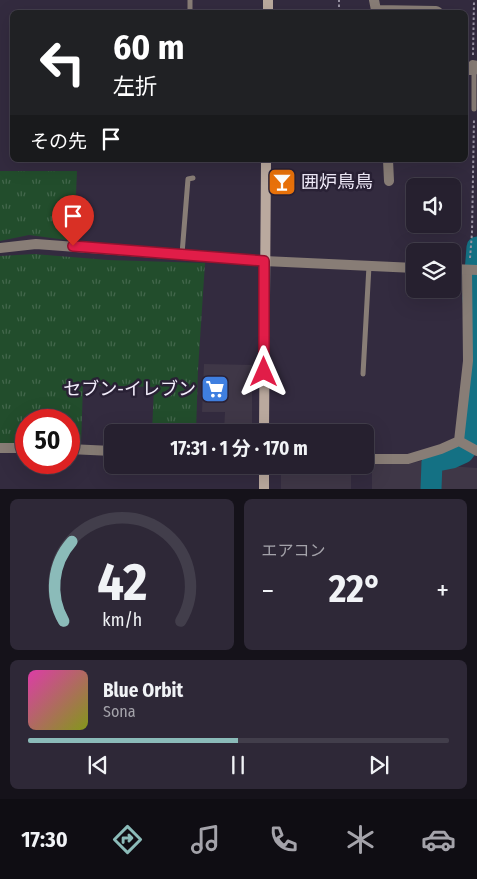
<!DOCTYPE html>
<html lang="ja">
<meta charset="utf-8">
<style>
body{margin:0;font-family:"Fira Sans Condensed","Noto Sans JP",sans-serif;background:#2e2837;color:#f1f3f6;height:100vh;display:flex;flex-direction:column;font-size:19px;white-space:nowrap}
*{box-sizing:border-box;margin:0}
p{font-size:16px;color:#a4a3aa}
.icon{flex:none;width:28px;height:28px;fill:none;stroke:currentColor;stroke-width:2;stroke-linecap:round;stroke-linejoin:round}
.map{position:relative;height:489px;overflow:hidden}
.sheet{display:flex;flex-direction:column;gap:10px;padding:10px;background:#15121a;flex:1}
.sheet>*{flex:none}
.top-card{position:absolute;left:10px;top:10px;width:458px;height:152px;border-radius:8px;box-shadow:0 5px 20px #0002,0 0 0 1px #423e4b;background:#202124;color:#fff;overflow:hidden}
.controls{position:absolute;left:406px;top:178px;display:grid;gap:10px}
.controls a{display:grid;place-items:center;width:55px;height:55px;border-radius:8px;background:#26202f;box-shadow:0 5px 20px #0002,0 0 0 1px #423e4b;font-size:25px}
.speed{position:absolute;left:15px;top:409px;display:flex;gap:10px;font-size:25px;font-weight:700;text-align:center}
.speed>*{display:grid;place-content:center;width:65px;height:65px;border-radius:50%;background:#26202f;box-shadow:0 5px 20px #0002,0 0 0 1px #423e4b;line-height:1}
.speed .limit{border:8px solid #d22;background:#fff;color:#111}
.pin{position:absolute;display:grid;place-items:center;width:42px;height:42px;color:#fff;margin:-51px -21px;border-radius:50% 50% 50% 0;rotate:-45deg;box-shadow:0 0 5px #0007}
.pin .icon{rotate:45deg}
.me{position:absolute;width:55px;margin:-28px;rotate:0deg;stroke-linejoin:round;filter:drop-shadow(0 0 4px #0008)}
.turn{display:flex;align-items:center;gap:18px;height:105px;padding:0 20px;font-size:22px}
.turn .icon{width:65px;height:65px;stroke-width:2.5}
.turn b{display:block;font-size:35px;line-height:42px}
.then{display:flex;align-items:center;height:48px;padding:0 20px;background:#0003;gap:10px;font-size:19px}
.big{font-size:38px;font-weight:700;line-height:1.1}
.sheet .tile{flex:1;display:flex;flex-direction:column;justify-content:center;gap:8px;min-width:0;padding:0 18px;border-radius:8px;background:#2e2837}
.sheet .dial{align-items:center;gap:0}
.dial svg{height:130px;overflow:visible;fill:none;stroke:#423e4b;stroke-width:7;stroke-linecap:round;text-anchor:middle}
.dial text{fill:#f1f3f6;stroke:none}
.song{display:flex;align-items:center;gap:15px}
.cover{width:60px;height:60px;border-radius:8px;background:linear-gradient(135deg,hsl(320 70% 55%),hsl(70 70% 35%))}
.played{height:5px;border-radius:2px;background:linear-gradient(90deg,#8bbbb9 50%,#423e4b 50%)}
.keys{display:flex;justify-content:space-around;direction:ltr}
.heat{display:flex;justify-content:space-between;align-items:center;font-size:28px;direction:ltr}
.sheet .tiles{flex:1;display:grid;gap:10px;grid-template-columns:1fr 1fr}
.tile:last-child{grid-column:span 2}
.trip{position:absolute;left:104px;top:424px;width:270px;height:50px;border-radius:8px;background:#26202f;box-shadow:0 5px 20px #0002,0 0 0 1px #423e4b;font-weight:700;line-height:50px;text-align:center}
.tabs{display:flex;height:80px;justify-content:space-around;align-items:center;background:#0f0d13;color:#a4a3aa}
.tabs .icon{width:35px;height:35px}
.tabs .on{color:#8bbbb9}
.tabs b{font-size:22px;color:#f1f3f6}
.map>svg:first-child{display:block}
</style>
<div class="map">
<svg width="477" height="489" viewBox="0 0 477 489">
<defs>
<pattern id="grass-tufts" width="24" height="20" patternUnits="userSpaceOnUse" patternTransform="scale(1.25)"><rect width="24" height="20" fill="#224d2c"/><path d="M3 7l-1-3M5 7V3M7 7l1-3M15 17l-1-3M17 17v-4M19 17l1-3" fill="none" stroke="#43674c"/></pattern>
</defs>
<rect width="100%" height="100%" fill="#332b3f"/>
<path fill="#3f3747" d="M204 364 252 365V432H224L225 412H202Z
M429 459 427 489H372V464H408Z
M281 465H351V489H281Z
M435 465 477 468V489H435Z"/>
<path fill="url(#grass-tufts)" d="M0 171H77L74 241 29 235 0 241Z
M34 254 108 260 205 263 198 370 196 432H152L154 387 83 385 81 446H69V420H26V444L0 443V256Z"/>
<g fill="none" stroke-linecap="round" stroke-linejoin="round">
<path stroke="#147184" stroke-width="21" d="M477 247 473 298 477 346
M431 489 432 462 452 458 463 453 473 440 477 354"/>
<path stroke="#9993a3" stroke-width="2" stroke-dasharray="2.5 2.5" stroke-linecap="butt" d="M339 12V0
M473 55 474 0
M470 258 472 233 474 118"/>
<path stroke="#887d76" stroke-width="5" d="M190 0V12
M474 70V109
M182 254 188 179 193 178
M363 374 369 266"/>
<path stroke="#887d76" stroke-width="10" d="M374 0 376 10 436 11 438 12
M465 70H474L473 65 477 66
M388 160 389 181
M0 248 36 244 264 261
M459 441 468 361 467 270
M459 441 477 451
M0 448H26
M69 449 112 451
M365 459H408L441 449 459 441"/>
<path stroke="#887d76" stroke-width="10" d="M264 261 415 268
M452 269 477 270"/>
<path stroke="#baa99e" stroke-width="10" d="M268 12V0
M264 432 266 160
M264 465V489"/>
</g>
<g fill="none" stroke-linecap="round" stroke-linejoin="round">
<defs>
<path id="route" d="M73 246 264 261V372"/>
</defs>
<use href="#route" stroke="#92132f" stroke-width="12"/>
<use href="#route" stroke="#e11d48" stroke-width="9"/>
</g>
<defs>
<symbol id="bar-square" viewBox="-11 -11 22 22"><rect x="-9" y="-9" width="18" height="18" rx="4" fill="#e8710a" stroke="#292135"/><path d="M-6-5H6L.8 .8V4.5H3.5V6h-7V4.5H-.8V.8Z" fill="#fff"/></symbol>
<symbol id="supermarket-square" viewBox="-11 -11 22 22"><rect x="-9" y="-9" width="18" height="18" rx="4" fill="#3f7fe0" stroke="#292135"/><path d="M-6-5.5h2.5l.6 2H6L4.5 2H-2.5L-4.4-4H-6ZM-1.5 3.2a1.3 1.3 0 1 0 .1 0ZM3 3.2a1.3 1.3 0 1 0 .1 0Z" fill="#fff"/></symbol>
</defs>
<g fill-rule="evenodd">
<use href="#bar-square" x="266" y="166" width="32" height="32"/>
<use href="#supermarket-square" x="199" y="373" width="32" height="32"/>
</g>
<g text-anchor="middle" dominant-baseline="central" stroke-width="5" stroke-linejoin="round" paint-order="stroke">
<g font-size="18" fill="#f2edfb" stroke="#292135" text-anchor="start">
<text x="301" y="182">囲炉鳥鳥</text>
<text x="196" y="389" text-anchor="end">セブン-イレブン</text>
</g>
</g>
</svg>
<div class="controls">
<a><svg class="icon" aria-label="sound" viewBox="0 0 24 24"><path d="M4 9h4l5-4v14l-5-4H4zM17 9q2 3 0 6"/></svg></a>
<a><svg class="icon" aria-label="layers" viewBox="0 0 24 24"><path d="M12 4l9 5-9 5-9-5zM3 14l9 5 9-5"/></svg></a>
</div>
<div class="speed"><div class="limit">50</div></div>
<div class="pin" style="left:73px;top:246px;background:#d93025"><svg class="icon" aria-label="arrive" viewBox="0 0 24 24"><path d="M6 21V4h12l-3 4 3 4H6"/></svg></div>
<svg class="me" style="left:264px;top:372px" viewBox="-20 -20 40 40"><path d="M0-17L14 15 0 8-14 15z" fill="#e11d48" stroke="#fff" stroke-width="4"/></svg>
<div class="trip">17:31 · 1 分 · 170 m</div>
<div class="top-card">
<div class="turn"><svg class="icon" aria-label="left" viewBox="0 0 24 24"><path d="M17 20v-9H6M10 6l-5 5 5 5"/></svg><div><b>60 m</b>左折</div></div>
<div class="then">その先<svg class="icon" aria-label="arrive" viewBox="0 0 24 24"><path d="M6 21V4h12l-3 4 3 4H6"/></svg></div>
</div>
</div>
<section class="sheet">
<div class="tiles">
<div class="tile dial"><svg viewBox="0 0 100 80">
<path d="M14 69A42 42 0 1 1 86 69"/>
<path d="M14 69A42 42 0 0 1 19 20" stroke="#8bbbb9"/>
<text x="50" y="56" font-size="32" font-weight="700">42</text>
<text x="50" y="72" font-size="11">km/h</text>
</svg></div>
<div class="tile"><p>エアコン</p>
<div class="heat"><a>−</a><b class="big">22°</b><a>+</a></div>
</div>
<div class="tile">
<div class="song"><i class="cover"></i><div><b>Blue Orbit</b><p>Sona</p></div></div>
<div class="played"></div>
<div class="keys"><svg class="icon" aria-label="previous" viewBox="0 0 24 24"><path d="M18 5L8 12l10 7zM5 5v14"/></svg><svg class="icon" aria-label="pause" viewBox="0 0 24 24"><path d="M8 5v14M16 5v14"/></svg><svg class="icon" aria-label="next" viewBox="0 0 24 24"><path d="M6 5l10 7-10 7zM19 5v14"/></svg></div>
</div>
</div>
</section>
<nav class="tabs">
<b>17:30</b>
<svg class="icon on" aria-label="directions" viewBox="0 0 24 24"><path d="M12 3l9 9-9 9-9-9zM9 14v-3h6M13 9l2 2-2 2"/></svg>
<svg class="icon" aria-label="music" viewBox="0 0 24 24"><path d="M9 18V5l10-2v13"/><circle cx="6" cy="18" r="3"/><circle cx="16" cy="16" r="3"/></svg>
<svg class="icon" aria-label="phone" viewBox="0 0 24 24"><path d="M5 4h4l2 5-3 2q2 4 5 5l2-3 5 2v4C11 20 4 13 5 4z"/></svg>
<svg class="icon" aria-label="climate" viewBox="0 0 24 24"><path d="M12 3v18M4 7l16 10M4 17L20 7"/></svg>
<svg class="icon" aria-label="car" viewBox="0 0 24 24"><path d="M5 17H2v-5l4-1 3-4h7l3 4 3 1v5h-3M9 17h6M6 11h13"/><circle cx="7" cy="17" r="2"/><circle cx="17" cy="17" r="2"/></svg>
</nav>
